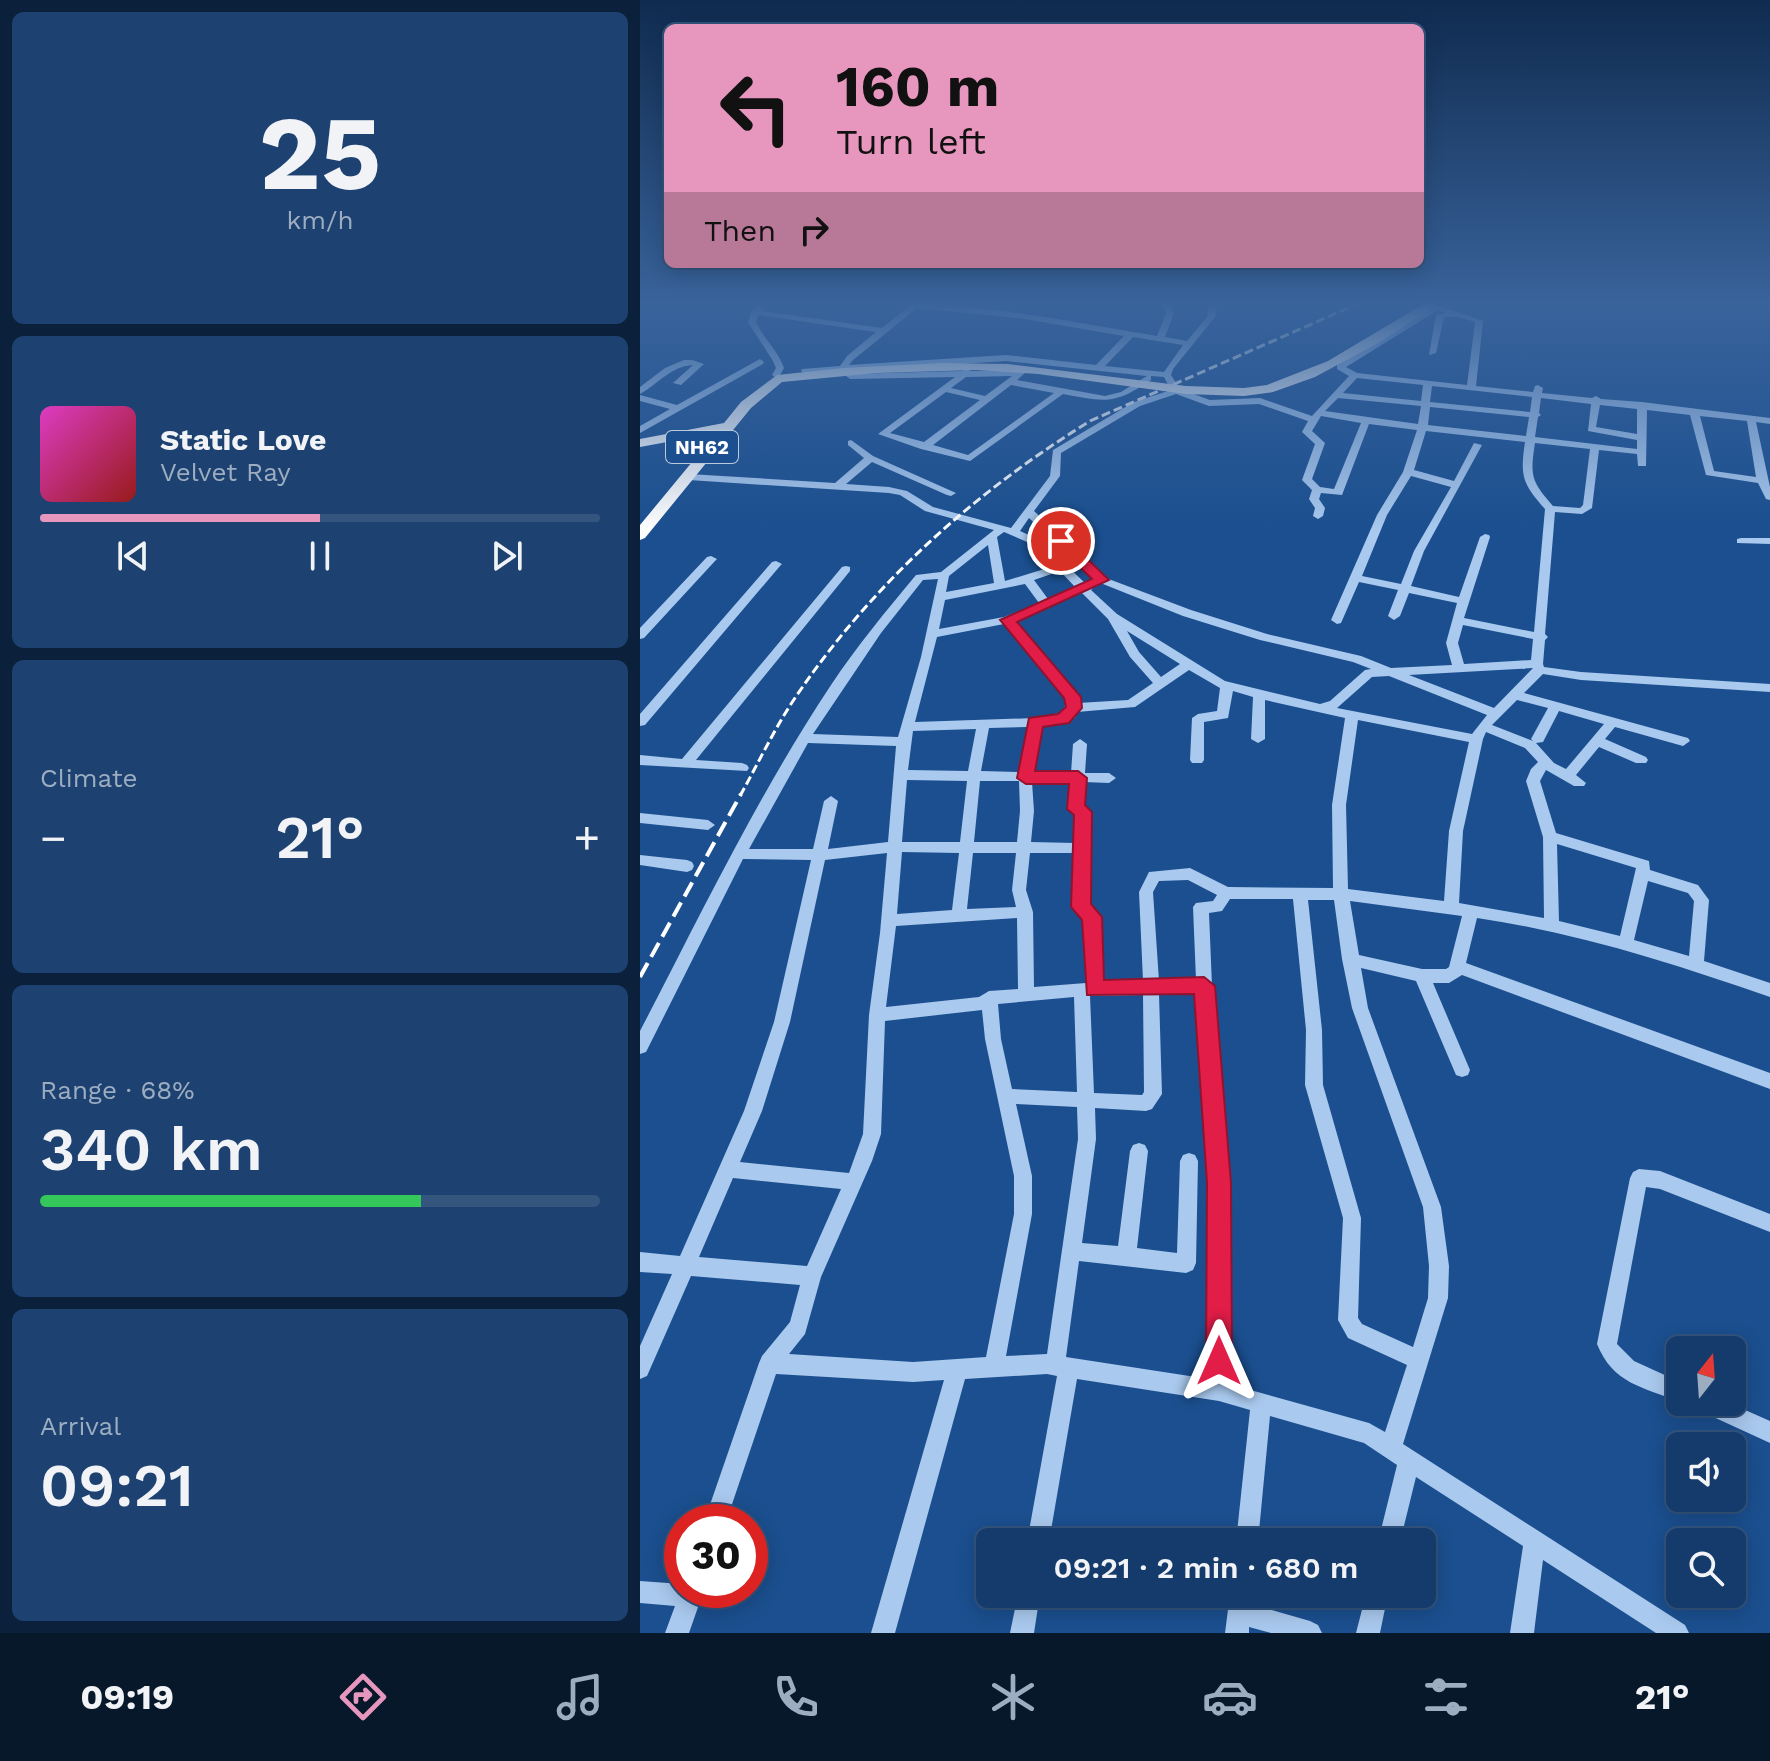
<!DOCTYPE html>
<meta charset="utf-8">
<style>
body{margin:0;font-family:"Work Sans",sans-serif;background:#1d4271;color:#f1f3f6;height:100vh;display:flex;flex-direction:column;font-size:30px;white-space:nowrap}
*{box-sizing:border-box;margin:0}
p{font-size:26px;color:#9dadc1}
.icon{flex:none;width:44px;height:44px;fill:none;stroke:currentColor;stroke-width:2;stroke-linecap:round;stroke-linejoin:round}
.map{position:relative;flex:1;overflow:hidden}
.drawer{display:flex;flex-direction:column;gap:12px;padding:12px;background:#0b203b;width:640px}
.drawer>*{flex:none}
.banner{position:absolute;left:24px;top:24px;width:760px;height:244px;border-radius:12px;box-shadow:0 4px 20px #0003,0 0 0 2px #33557e;background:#e797bd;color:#111;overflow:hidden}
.needle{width:52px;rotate:17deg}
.tools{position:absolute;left:1026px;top:1336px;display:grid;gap:16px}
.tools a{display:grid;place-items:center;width:80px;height:80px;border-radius:12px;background:#143b6b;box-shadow:0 4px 20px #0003,0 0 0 2px #33557e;font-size:40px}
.speed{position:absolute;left:24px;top:1504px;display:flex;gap:16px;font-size:40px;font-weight:700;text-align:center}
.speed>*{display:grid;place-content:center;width:104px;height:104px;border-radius:50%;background:#143b6b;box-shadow:0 4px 20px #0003,0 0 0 2px #33557e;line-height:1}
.speed .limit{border:12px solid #d22;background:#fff;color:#111}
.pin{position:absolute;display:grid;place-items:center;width:68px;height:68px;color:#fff;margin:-34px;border:4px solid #fff;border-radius:50%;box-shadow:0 2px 8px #0007}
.me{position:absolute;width:88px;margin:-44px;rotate:0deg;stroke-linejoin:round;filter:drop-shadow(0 0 6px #0008)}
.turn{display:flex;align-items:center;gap:28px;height:168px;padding:0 40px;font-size:36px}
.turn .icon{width:104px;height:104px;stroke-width:2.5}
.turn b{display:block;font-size:56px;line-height:68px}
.then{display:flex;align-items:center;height:76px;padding:0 40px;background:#0003;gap:16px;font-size:30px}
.big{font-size:60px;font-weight:600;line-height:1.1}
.drawer .tile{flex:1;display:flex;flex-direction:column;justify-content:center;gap:12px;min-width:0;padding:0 28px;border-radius:12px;background:#1d4271}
.drawer .dial{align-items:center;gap:0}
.dial b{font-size:104px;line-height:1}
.song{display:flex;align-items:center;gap:24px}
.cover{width:96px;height:96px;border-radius:12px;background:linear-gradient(135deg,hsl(310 70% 55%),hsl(0 70% 35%))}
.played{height:8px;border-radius:4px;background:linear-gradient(90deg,#e797bd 50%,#33557e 50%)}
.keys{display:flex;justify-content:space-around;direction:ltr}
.heat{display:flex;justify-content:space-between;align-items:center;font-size:44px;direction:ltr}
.charge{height:12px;border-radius:6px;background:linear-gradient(90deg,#34c759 68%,#33557e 0)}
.trip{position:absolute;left:336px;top:1528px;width:460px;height:80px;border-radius:12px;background:#143b6b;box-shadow:0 4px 20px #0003,0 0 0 2px #33557e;font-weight:600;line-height:80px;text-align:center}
.tab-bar{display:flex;height:128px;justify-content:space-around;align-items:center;background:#08182b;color:#9dadc1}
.tab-bar .icon{width:56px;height:56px}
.tab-bar .on{color:#e797bd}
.tab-bar b{font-size:36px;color:#f1f3f6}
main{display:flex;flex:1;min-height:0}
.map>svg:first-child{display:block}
</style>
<main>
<section class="drawer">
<div class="tile dial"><b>25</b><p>km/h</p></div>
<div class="tile">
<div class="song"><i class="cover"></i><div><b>Static Love</b><p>Velvet Ray</p></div></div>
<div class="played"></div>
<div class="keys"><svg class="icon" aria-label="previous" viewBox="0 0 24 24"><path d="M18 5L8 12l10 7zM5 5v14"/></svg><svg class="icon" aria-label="pause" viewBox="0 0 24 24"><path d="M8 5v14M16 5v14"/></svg><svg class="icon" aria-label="next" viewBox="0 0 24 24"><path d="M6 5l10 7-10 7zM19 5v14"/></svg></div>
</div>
<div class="tile"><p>Climate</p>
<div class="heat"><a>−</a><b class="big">21°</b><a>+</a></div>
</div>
<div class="tile"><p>Range · 68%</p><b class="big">340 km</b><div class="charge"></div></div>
<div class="tile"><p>Arrival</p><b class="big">09:21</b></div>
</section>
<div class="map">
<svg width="1130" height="1633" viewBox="0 0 1130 1633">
<rect width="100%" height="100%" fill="#1b4f8f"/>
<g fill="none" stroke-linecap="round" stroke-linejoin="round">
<path fill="#a9c9ee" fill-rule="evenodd" d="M122 302H131L122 311 242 328 268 307 242 302C334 302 426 321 517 336L526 313 522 302H530L534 313 525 337 547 341 567 317 569 307 564 302H573L577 306 575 317 533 369 531 375 540 389 570 400 620 398 672 416 709 376 697 369V365L790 308 787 305 791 303 843 321 836 386 893 392 895 386 898 385 903 388 902 393 952 398 956 396 961 399 1002 402 1130 418V424L1116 422 1130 487V500L1126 499 1118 483 1066 475 1050 415 1007 410 1006 466H998L997 454 959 450 952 508 942 514 915 512 905 634 908 637 905 640 903 664 904 667 941 672 1130 684V692L941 680 903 674 884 693 1048 738 1050 741 1043 746 975 727 965 739 1006 757 1008 760 1006 763H996L959 747 936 775 946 783 944 786H934L906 770 900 781 916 833 1009 861 1010 870 1058 885 1069 900 1064 961 1130 983V997C1034 964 939 933 837 918L826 963 1130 1073V1089L822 975 809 983H793L830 1070 828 1075 822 1077 816 1075 776 981 721 968 728 1008 801 1207 809 1266 808 1298 763 1444 1045 1625 1049 1633H1016L903 1560 894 1633H870L883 1546 776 1477 760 1542H738L757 1465 724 1443 630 1416 618 1542H596L610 1410 579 1401 437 1379 409 1542H387L417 1376 407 1374 325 1379 255 1633H231L304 1380 273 1382 136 1374 86 1522H64L119 1363 122 1356 150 1322 160 1285 51 1276 7 1376 0 1379V1346L32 1274 0 1272V1252L40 1256 104 1111 134 1022 171 860 103 859 6 1052 0 1054V1031C61 914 118 795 191 685 217 646 246 611 276 575L301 572 354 530 285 511 260 495 249 493 49 480 44 477 49 474 195 483 224 458 208 445V441L211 440 233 456 316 493 311 496 307 495 232 462 206 484 249 487 267 491 293 507 371 528 410 476 413 450 494 402 531 390 524 377 511 376V380C474 405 466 402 423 394L330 461 281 449 238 434 315 377 210 379 206 376 207 374 322 371 327 369 331 371 381 370 385 373 377 380 465 396 481 392 507 376 366 361 165 374 161 371 162 369 200 366 207 356 236 332 118 315 116 322C124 339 138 351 144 368L139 377 136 378 132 375 136 368 133 361 108 322 112 310ZM277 308 379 318 484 336 456 365 366 355 209 365 213 360ZM798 310 805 313 796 315 789 355 796 353 804 317H819L835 322 827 385 717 373 706 367ZM493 337 543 345 524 372 465 366ZM372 376 345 396 311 388 326 377ZM717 378 783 385 781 401 703 393ZM371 385 414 393 328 455 293 445ZM792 386 892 397 890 412 790 402ZM306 392 340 400 284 442 250 433ZM536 394 569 406 619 404 668 421 662 432 675 444 662 480 672 490 669 499 675 508 673 516 678 519 683 516 685 508 679 499 681 493 702 495 729 424 777 430 763 472 737 515 691 620 697 624 701 623 719 582 758 590 748 616 754 620 760 616 769 593 817 603 806 643 812 665 751 668 721 656 627 634 551 610 466 578 394 511 420 476 421 453 500 406ZM698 398 781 406 778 424 685 411ZM901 398 951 404 948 431 997 440V449L895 437 898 417 901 415 899 413ZM960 405 997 409V434L956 427ZM790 407 889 417 886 436 788 425ZM681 416 721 423 694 489 680 487 672 479 685 443 672 431ZM1060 416 1107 421 1116 477 1074 471ZM786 431 885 442C880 476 882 483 905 509L894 632 824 618 850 537 849 535 845 534 840 537 819 597 771 586 784 551 842 445 834 443 814 481 774 470ZM895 443 950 449 943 505 940 508 913 506C891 481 890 476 895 443ZM771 476 811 487 774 551 761 584 722 576 747 515ZM389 518 458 582 543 616 620 640 713 662 731 669 725 670 690 701 680 704 585 681 477 614 451 590 454 587 452 585 446 584 400 540 380 531ZM364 532 392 544 414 566 365 581 357 537ZM348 545 354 583 306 592 309 576ZM420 571 436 588 408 599 394 580ZM298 579 281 657 258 737 173 734 241 633 283 580ZM385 584 399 603 364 617 299 629 305 600ZM442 593 468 619 490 657 513 683 488 700 438 703 436 694 374 621ZM364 624 426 698 424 712 395 718 275 722 297 637ZM823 625 893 639 891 660 824 664 818 643ZM487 631 540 664 521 677 499 652ZM893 668 854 708 769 675ZM549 670 580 688 577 711 558 714 552 718 550 760 552 763H562L564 760V722L588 718 593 691 613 697 611 739 618 743 625 739V700L705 718 692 805 693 888 588 887 550 868 509 872 499 892 503 981 462 982 460 917 449 905 450 812 443 806 444 782 469 783 476 778 469 773H445L447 744 440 739 433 744 431 773 392 772 401 725 435 718 437 712 495 707ZM749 676 847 715 832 734 697 708 732 677ZM877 700 908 708 891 739 893 741 852 725ZM919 711 964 724 926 769 914 763 896 743 903 742ZM718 720 829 742 809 831 804 901 708 889 706 805ZM387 727 379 772 341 771 349 728ZM336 729 328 771 268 770 273 731ZM846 732 885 748 898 762 891 769 886 781 903 837 904 918 819 903 823 831 843 739ZM168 743 256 746 248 842 188 849 198 801 191 796 184 801 173 849H109ZM267 780 327 781 320 842H262ZM340 781H379L380 811 377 842H334ZM392 782H431L429 809 436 815 435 843 391 842 394 811ZM917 844 996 868 980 936 919 921ZM262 852 319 853 312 910 257 914ZM247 853 240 933 229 1015 223 1134 209 1173 100 1162 122 1111 150 1022 185 860ZM333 853H376L372 890 376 907 327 909ZM390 853H435L433 907 444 919 446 983 394 987 393 912 386 890ZM548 880 577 895 573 901 556 903 553 907 556 980 519 981 513 892 519 881ZM1008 881 1048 893 1054 901 1049 956 994 940ZM590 899H653L666 1030 665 1085 703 1218 698 1320 708 1338 767 1365 745 1432 729 1423 589 1384 588 1183 572 986 569 913 582 911ZM668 900H694L702 959 712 1008 783 1207 789 1266 788 1298 773 1347 722 1324 718 1318 721 1218 683 1085 682 1030ZM710 901 822 916 809 967 806 969H782L719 955ZM377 918 378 989 349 991 339 997 246 1007 256 926ZM557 993 570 1183 569 1379 426 1357 439 1261 546 1273 553 1270 556 1263 558 1161 555 1155 549 1153 543 1155 540 1161 537 1253 497 1248 508 1151 505 1145 499 1143 493 1145 490 1151 478 1246 442 1243 456 1139 455 1108 506 1111 512 1109 522 1094 519 994ZM503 995 504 1092 502 1095 454 1093 450 996ZM434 997 437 1092 372 1089 361 1039 358 1004ZM342 1010 345 1039 374 1176V1214L346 1357 273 1362 149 1354 165 1334 181 1277 232 1161 241 1134 245 1021ZM376 1104 437 1107 438 1139 407 1354 366 1356 392 1214V1176ZM93 1178 201 1189 167 1266 59 1257Z
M120 359 124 362 123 364 0 433V426L30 409 0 401V395L37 405Z
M44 360H52L64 364 41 385 33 383 53 365C31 366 18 384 0 394V387L25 368Z
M1101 538H1130V544L1097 543V539Z
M71 556 77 559 75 561 4 638 0 639V628L67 557Z
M136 561 142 564 140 566 5 725 0 726V714L132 562Z
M206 566 210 567V571L56 760 102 763 107 765 109 768 107 771 0 765V755L42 759 202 567Z
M0 813 68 820 75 825 68 830 0 823Z
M0 855 47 860 52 862 54 866 52 870 47 872 0 865Z
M999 1169 1020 1171 1130 1214V1232L1020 1189 1006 1187 977 1344 994 1361 1040 1382V1402C1003 1387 973 1384 957 1344L990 1178 993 1172Z
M1053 1402H1087L1130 1421V1443L1056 1409Z
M0 1581 42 1584V1590H64L49 1633H25L35 1606 0 1603Z
M378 1594H400L394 1633H370Z
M590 1594H612L611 1604 670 1621 678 1625 682 1633H631L609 1627V1633H585Z
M726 1594H748L740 1633H716Z"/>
<path fill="#fff" fill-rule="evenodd" d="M787 302H801L740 342 675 377 633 392 604 396 546 394 398 374 336 370 237 373 142 382 111 408 5 538 0 540V525L76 433 0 447V439L84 423 101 402 137 375 204 368 303 363 368 364 546 386 604 388 627 385 688 361Z"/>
<path stroke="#fff" stroke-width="3" stroke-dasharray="9 4" stroke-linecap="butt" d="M100 796C119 762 135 727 157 695 234 582 335 492 450 421L722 302"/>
<path stroke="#fff" stroke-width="4" stroke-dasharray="16 7" stroke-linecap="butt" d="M0 977 101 794"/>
</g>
<linearGradient id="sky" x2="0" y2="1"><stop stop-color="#0f2b4f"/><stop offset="0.57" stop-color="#39639b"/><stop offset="1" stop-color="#39639b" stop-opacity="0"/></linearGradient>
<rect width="1130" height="531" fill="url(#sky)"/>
<path fill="#e11d48" stroke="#92132f" stroke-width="2" d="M416 538H426L469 580 377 622 441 697 442 708 429 723 403 727 395 771H438L447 778 445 805 452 812 451 904 462 917 464 980 564 977 575 986 591 1183 592 1361 589 1370 579 1374 570 1370 566 1361 567 1183 554 994 447 995 442 920 431 907 434 815 427 809 429 784H386L377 778 389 718 418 714 426 707 424 698 360 620 452 579 416 544Z"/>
<g text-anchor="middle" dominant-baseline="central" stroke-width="8" stroke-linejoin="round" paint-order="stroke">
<rect fill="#1b4f8f" stroke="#bbcadd" stroke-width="2" x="26" y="431" width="72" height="32" rx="6"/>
<g font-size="20" font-weight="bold" fill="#fff">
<text x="62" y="447">NH62</text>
</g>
</g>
</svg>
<div class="tools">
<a><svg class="needle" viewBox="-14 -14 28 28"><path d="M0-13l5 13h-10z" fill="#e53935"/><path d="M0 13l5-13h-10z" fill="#9dadc1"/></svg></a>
<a><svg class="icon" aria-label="sound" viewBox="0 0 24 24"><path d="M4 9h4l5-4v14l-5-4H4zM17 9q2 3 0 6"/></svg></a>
<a><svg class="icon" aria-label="search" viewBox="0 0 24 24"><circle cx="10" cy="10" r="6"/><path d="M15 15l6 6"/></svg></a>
</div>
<div class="speed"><div class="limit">30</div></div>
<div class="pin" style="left:421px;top:541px;background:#d93025"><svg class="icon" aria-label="arrive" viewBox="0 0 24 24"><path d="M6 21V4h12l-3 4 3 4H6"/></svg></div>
<svg class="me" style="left:579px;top:1361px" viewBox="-20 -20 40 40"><path d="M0-17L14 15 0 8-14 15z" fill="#e11d48" stroke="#fff" stroke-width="4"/></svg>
<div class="trip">09:21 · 2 min · 680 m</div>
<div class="banner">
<div class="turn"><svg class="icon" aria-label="left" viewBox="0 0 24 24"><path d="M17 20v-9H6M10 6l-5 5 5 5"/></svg><div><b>160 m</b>Turn left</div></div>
<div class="then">Then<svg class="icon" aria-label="right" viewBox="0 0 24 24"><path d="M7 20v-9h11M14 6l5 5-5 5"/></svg></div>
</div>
</div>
</main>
<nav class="tab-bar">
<b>09:19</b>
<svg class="icon on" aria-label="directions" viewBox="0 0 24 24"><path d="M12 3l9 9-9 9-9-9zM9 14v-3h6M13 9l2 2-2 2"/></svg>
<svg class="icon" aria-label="music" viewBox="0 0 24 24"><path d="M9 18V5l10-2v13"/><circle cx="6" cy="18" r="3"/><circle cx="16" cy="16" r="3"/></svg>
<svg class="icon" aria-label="phone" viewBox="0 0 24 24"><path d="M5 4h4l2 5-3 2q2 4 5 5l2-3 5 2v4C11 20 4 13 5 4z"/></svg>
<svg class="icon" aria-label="climate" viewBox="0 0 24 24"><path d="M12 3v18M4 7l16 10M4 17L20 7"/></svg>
<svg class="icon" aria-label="car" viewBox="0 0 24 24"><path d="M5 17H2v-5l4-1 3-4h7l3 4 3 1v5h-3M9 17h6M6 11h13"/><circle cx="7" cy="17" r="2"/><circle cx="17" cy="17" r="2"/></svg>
<svg class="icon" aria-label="filters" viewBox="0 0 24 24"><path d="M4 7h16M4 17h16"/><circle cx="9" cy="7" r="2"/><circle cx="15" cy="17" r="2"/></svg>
<b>21°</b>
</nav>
